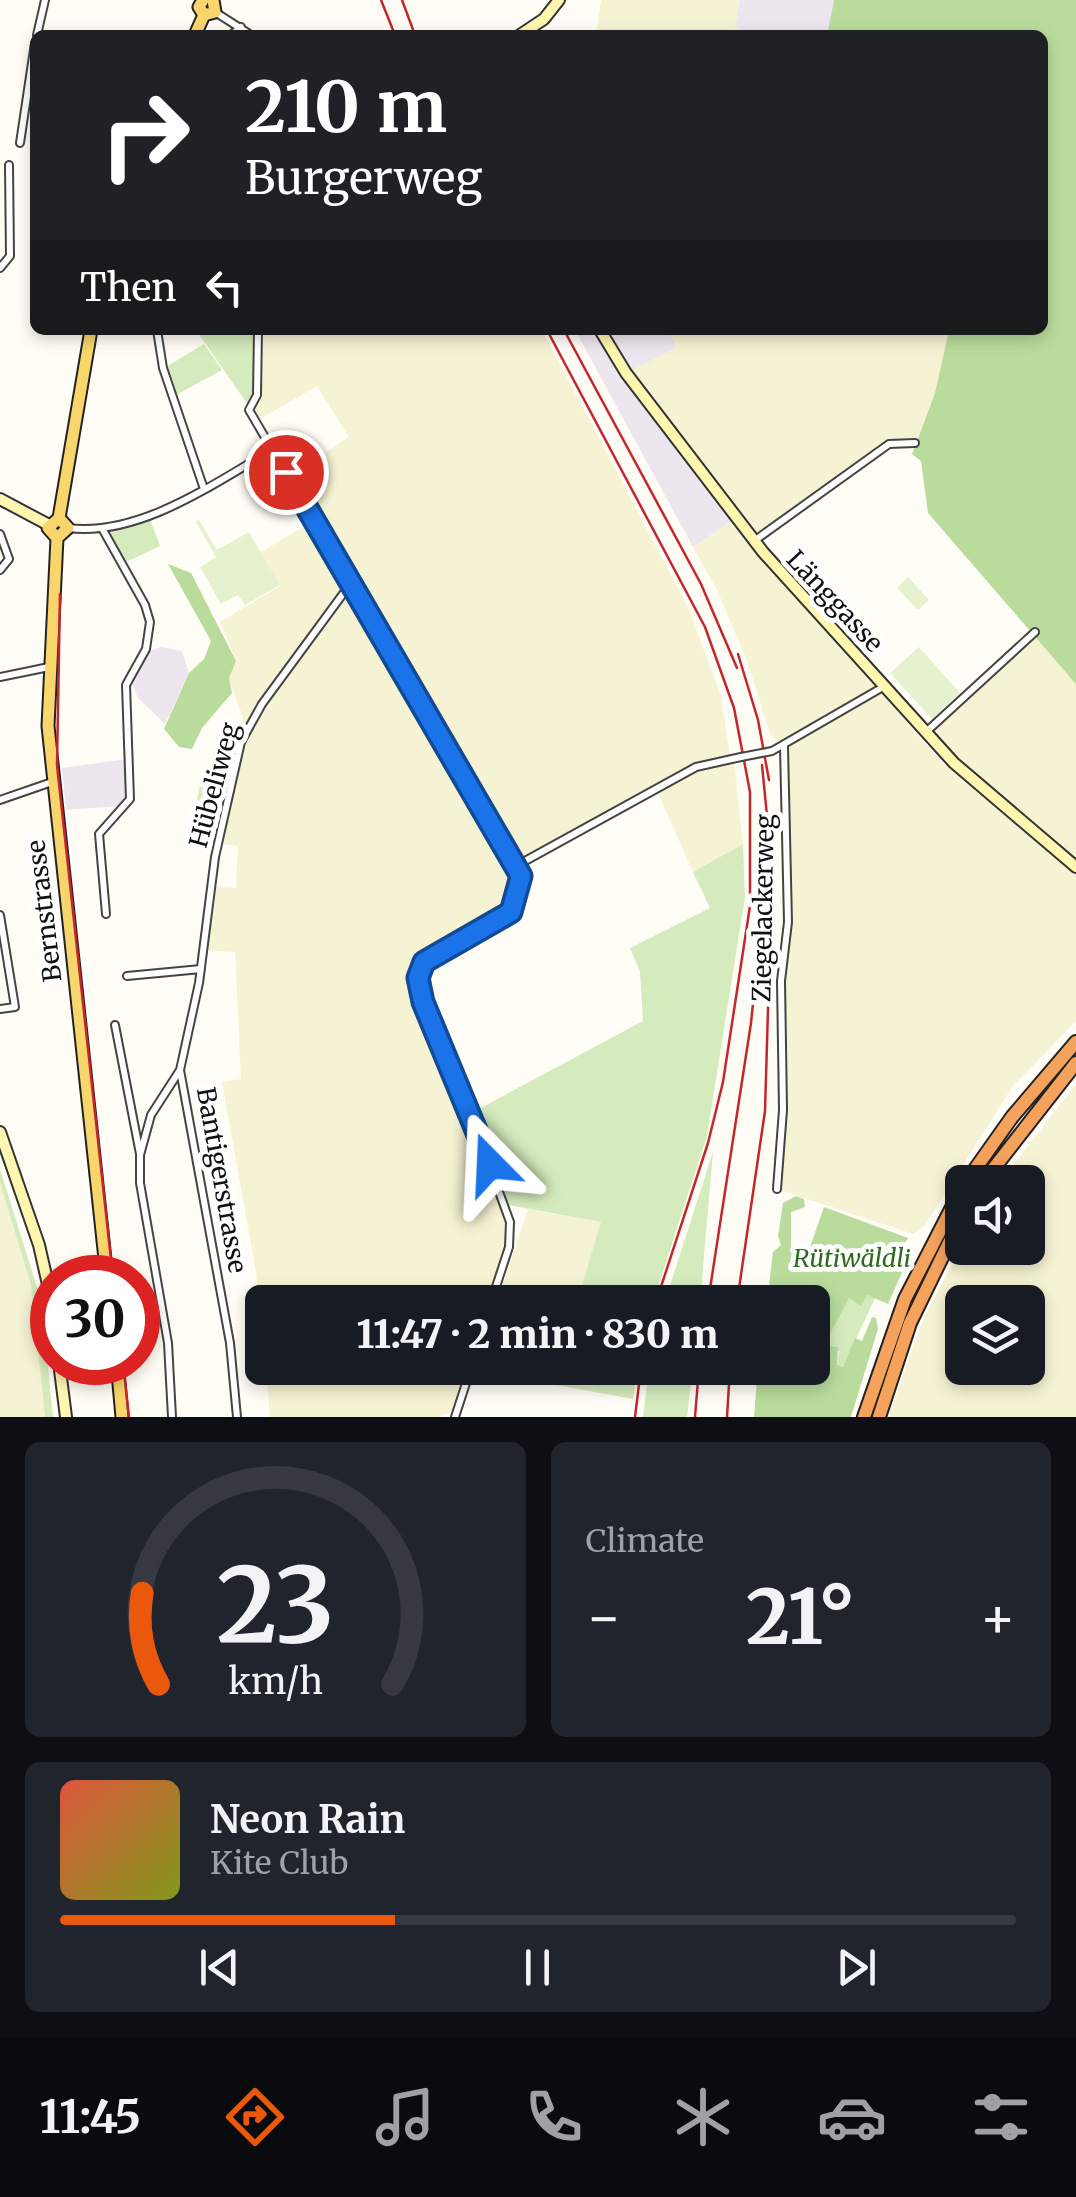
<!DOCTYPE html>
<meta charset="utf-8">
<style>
body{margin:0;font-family:Merriweather,serif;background:#20242c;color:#f1f3f6;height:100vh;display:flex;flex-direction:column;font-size:38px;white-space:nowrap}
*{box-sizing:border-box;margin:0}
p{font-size:32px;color:#9ea1a6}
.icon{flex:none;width:55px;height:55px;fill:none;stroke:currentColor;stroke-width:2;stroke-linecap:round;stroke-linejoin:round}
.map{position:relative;height:1417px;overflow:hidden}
.panel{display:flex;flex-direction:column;gap:25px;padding:25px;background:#0d0f14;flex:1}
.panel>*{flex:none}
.hud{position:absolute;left:30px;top:30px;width:1018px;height:305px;border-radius:15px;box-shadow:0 5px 15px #0003;background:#202124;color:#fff;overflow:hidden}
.controls{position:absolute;left:945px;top:1165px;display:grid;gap:20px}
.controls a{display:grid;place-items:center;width:100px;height:100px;border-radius:15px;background:#171b24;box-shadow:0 5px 15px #0003;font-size:50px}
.speed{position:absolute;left:30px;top:1255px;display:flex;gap:20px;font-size:50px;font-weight:700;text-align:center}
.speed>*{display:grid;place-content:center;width:130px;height:130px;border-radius:50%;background:#171b24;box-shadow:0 5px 15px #0003;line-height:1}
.speed .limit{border:15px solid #d22;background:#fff;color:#111}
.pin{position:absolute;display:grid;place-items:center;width:85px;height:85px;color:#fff;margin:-42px;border:5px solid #fff;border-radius:50%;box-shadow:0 2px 10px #0007}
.me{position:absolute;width:110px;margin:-55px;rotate:339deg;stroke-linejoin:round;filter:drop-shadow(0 0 8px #0008)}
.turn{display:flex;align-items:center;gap:35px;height:210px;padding:0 50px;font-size:45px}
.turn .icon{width:130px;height:130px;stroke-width:2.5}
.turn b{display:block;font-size:70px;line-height:85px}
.then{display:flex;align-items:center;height:95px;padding:0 50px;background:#0003;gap:20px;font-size:38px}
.big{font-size:75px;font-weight:800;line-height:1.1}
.panel .widget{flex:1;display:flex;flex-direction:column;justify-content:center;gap:15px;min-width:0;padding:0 35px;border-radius:15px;background:#20242c}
.panel .dial{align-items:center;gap:0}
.dial svg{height:260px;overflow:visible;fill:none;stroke:#363941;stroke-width:7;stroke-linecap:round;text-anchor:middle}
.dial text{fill:#f1f3f6;stroke:none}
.song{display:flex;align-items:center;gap:30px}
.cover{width:120px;height:120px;border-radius:15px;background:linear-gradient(135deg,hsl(10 70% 55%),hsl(70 70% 35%))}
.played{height:10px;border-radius:5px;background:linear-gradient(90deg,#ea580c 35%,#363941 35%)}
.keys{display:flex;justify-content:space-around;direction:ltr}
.heat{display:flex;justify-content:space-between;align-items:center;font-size:55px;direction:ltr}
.panel .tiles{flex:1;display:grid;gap:25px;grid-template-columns:1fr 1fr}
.widget:last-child{grid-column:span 2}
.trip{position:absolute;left:245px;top:1285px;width:585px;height:100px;border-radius:15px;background:#171b24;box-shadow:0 5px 15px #0003;font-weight:800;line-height:100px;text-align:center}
.dock{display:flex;height:160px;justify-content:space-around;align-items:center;background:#090b0e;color:#9ea1a6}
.dock .icon{width:70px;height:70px}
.dock .current{color:#ea580c}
.dock b{font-size:45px;color:#f1f3f6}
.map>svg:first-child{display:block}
</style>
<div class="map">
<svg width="1076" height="1417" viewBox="0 0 1076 1417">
<rect width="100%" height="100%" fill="#fffdf5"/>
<path fill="#eee6ef" d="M740 0H834L827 35H752L734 27Z
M575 330H669L676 348 625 374 733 520 693 547Z
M161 647 182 651 189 673 165 724 138 698 132 684 150 651Z
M127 759V792L121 806 66 810 62 768Z"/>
<path fill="#f6f3d4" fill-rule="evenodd" d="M601 0H740L735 27 752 35H596Z
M260 330H542L688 607 721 696 730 755 699 764 516 860 291 476 349 437 317 386 258 420 254 413Z
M669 330H949L935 393 916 441 889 442 757 535 630 371 676 348Z
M733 520 879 681V689L939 760 1076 875V1021L1013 1086 924 1226 913 1234 777 1189 783 1110 781 981 788 922 784 748 770 734 748 663 716 588 693 547Z
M313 521 346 581 345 587 246 727 229 678 236 660 220 622 280 586 261 552Z
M349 591 518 878 509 911 506 908 418 958 415 977 507 1216V1246L489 1302H262V1336L256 1272 222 1082 241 1079 235 952 206 950 215 887 236 888 238 846 220 844 243 743 254 719Z
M1036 634 1076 684V864L974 777 933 731Z
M734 761 743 844 693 872 658 793 697 769Z
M1076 1084V1417H888L924 1317 962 1246 1028 1248V1182H1000ZM962 1302H1028V1368H962Z
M0 1183 31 1285 45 1417H0Z
M528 1209 602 1222 577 1302H497Z
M266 1368H469L455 1410 439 1417H270Z
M476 1368H556L551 1384Z"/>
<path fill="#d5ebbd" d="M196 330 209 335 214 330H256L255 395 248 405Z
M204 344 222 370 176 395 166 367Z
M150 519 160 546 124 563 109 534Z
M203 768 231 775 216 844 201 845 197 802Z
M743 844 745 897 707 1136 653 1302H577L601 1222 508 1205 473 1112 643 1021 640 972 630 948 710 908 693 872Z
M713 1152 700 1302H664L665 1301Z
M0 1169 41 1300 53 1417H45L31 1285 0 1183Z
M867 1295 875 1298 843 1367 837 1366 839 1351 824 1347 849 1297Z
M556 1368H638L633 1399 551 1384Z
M649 1368H693L687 1417H643Z"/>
<path fill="#b9dc9c" d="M834 0H1076V684L928 513 921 461 912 454 935 393 949 330H1042V35H827Z
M168 564 191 573 236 661 229 678 232 693 202 728 192 749 179 747 164 729 189 673 204 659 211 641Z
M796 1196 804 1199 805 1207 791 1212V1247L809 1250 824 1207 908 1238 899 1253 908 1259 888 1304 867 1295 861 1306 849 1298 824 1346 838 1347 837 1365 843 1367 855 1338 862 1341 872 1317 876 1318 878 1329 851 1417H754L758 1368H812V1302H767L773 1252 781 1245 778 1236 783 1203Z"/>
<path fill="#e6f2cf" d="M199 520 217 550 249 532 280 585 245 605 238 595 221 604 200 567 216 557 196 522Z
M908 577 929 600 918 610 897 588Z
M919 647 960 693 932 719 890 673Z"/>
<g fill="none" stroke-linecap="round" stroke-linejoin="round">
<defs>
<path id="street" d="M215 12 251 35
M37 35 45 0
M231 35 241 27
M20 143 35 43
M0 268 10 256 9 165
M157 330 163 368 204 489
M258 330 257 395 249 410 521 875 511 913 424 962 418 973 421 994 455 1071 510 1222 509 1247 491 1302
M68 528C139 537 213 484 272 450
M103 530 145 605 150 622 146 649 126 685 130 799 99 834 106 914
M0 534 9 559 0 570
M754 541 889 444 915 443
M0 677 49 667
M926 732 1035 632
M772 751 883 687
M0 800 52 782
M516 866 696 767 741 757
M0 915 15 1007 0 1009
M127 976 201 969
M115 1025 140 1154
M180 1070 230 1343 237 1417
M777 1189 783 1110 781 981 788 922 784 747
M172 1417 168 1343 140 1183V1155L151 1115 180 1070 199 983 215 857 241 742 262 704 351 583
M455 1417 471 1368"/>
<path id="secondary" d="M520 35 544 19 559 0
M600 330 626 373 763 552 954 763 1076 867
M0 499 49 525
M0 1132 39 1245 52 1302
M59 1362 66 1417"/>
<path id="primary" d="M203 0 199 7 204 15
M204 15 215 12 213 0
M195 35 204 15
M59 518 91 330
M57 538 48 726 107 1278
M57 538 68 528 59 518
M57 538 48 528 59 518
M117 1362 122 1417"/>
<path id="highway" d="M966 1182 1012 1117 1076 1042
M983 1182 1076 1063
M864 1417 905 1299 962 1188
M879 1417 910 1323 962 1216"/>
</defs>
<use href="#street" stroke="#444" stroke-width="10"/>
<use href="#secondary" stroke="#333" stroke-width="14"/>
<use href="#primary" stroke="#222" stroke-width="15"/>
<use href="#highway" stroke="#222" stroke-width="16"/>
<use href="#street" stroke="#fff" stroke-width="6"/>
<use href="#secondary" stroke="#fff6b0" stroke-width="10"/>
<use href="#primary" stroke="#f9d66b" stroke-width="11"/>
<use href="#highway" stroke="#f5a25d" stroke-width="12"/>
<path stroke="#c4262e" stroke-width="2.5" d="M381 0 395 35
M402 0 415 35
M547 330 705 627 734 708 750 792V906L723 1082 708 1143 656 1302
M564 330 701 584 737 668
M60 594 57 765 113 1278
M738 654 758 720 769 780
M762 765 768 826 769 920
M708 1302 751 1023 763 906
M737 1302 765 1111 769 975
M123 1362 129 1417
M635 1417 641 1368
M695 1417 699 1368
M727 1417 730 1368"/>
<defs>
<path id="street-bridge" d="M741 757 772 751"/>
</defs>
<use href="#street-bridge" stroke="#444" stroke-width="10" stroke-linecap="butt"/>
<use href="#street-bridge" stroke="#fff" stroke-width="6"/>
</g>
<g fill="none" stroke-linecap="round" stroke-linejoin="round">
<defs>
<path id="route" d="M286 472 521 876 511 912 424 962 418 978 423 1002 490 1164"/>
</defs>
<use href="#route" stroke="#114b97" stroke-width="25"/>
<use href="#route" stroke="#1a73e8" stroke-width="18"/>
</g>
<g text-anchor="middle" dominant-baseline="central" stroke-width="10" stroke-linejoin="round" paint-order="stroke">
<g font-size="25" fill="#111" stroke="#fff">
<text transform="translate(835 601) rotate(47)">Länggasse</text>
<text transform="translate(214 785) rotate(-75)">Hübeliweg</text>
<text transform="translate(763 908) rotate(-89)">Ziegelackerweg</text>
<text transform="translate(44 911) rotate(-97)">Bernstrasse</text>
<text transform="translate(222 1180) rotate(80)">Bantigerstrasse</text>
</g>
<g font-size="25" font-style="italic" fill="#2f6b1f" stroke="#fff">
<text x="852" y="1258">Rütiwäldli</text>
</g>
</g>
</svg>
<div class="controls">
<a><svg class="icon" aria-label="sound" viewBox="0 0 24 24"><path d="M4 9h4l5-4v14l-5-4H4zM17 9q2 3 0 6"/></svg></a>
<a><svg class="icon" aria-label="layers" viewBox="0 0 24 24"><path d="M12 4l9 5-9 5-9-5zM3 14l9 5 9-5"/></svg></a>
</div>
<div class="speed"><div class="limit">30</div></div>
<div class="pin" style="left:286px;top:472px;background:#d93025"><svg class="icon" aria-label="arrive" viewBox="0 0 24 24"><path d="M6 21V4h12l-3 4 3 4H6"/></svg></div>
<svg class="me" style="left:490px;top:1164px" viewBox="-20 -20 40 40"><path d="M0-17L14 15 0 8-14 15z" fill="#1a73e8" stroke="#fff" stroke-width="4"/></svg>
<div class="trip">11:47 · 2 min · 830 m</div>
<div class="hud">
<div class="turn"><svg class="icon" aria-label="right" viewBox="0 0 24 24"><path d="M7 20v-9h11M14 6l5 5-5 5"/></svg><div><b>210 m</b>Burgerweg</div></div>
<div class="then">Then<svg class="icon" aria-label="left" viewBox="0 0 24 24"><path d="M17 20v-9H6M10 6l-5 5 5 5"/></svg></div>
</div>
</div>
<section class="panel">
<div class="tiles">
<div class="widget dial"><svg viewBox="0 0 100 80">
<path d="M14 69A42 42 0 1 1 86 69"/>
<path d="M14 69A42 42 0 0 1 9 41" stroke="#ea580c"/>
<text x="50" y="56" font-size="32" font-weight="700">23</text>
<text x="50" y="72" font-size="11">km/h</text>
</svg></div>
<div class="widget"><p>Climate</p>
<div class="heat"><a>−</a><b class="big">21°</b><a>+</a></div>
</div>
<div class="widget">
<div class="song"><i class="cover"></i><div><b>Neon Rain</b><p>Kite Club</p></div></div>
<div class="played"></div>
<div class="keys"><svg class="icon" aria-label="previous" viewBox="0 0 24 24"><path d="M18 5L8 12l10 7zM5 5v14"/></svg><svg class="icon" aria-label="pause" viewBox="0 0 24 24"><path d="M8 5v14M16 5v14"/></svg><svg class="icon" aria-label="next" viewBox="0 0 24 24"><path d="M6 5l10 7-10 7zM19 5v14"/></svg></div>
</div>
</div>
</section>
<nav class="dock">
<b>11:45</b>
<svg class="icon current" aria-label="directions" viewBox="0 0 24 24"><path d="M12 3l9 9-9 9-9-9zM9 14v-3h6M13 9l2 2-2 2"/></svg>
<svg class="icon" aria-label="music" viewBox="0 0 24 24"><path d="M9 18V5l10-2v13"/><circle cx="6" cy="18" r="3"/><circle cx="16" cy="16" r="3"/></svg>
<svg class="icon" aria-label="phone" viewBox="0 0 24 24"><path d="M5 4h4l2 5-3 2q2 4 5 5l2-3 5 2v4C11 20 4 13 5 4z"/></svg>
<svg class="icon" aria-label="climate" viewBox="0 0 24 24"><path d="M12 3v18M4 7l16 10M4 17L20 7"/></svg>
<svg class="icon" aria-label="car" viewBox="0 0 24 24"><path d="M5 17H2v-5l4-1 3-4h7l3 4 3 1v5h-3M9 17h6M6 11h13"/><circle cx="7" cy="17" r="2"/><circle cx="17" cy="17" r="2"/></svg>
<svg class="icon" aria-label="filters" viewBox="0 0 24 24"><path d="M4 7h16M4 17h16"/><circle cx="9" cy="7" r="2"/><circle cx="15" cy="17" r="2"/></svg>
</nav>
